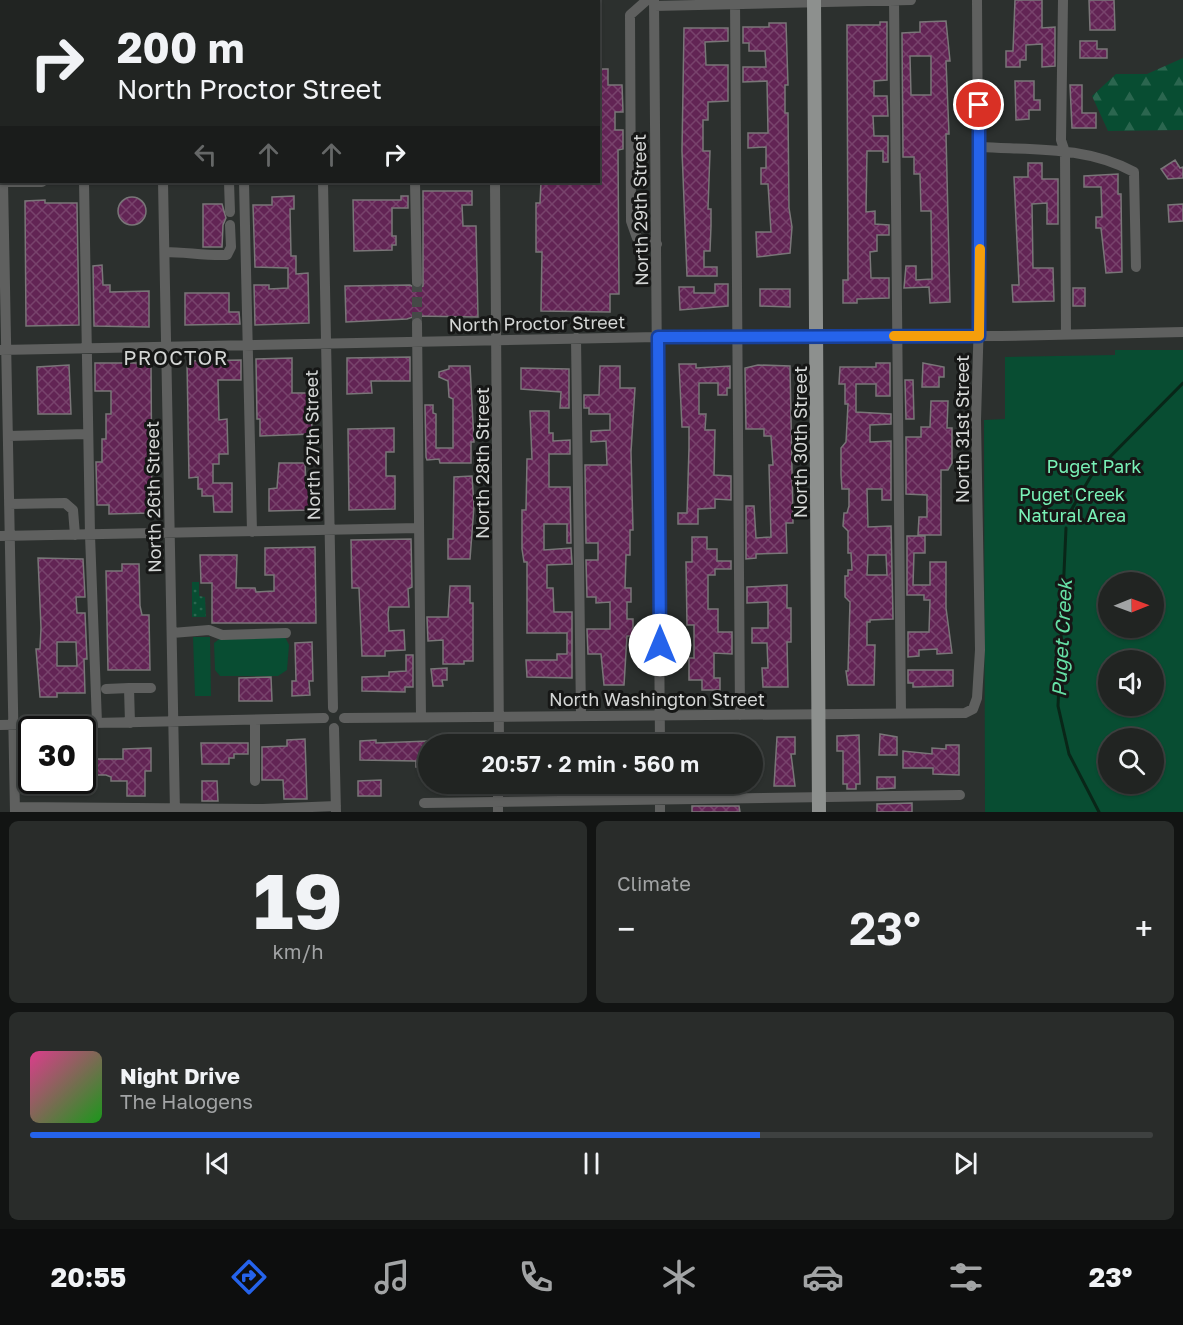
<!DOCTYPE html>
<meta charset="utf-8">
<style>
body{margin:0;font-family:"Golos Text",sans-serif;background:#292c2a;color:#f1f3f6;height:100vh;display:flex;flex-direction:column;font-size:22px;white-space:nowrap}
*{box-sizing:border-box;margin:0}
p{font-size:20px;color:#a2a4a5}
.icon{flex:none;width:33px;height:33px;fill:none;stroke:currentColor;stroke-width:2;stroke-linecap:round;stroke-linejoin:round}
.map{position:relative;height:812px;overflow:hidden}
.drawer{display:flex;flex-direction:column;gap:9px;padding:9px;background:#121413;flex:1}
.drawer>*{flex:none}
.banner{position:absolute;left:0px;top:0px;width:600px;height:183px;box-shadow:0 2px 4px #0004,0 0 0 2px #3e4140;background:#212422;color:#f1f3f6;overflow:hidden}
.needle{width:39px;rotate:89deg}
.buttons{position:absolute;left:1098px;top:572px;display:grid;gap:12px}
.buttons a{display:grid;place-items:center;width:66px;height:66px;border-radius:50%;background:#212422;box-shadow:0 2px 4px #0004,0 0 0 2px #3e4140;font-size:30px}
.speed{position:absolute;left:18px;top:716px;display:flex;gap:12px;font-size:30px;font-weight:700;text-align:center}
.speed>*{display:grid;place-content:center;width:78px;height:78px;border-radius:50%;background:#212422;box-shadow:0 2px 4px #0004,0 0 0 2px #3e4140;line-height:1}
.speed .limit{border:3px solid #111;border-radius:9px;background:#fff;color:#111}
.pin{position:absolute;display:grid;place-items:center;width:51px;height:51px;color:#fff;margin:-26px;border:3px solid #fff;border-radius:50%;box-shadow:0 2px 6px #0007}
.me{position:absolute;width:66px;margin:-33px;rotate:0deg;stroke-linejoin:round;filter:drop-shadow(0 0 4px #0008)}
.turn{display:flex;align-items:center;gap:21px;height:126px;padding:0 18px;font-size:27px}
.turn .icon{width:78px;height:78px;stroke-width:2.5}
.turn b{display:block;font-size:42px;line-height:51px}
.lanes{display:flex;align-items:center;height:57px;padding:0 18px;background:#0003;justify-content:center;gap:30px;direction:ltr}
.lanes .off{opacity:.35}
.big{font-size:45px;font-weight:600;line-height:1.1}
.drawer .tile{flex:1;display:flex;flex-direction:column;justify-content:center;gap:9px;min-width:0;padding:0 21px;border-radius:9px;background:#292c2a}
.drawer .dial{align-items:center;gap:0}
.dial b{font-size:78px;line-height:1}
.song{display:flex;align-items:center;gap:18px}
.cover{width:72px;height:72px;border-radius:9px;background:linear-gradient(135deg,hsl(330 70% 55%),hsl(120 70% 35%))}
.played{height:6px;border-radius:3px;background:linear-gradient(90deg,#2563eb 65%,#3e4140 65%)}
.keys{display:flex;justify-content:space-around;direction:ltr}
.heat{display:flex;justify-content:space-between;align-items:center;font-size:33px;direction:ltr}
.drawer .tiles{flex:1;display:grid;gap:9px;grid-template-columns:1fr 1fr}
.tile:last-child{grid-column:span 2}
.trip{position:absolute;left:418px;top:734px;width:345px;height:60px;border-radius:30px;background:#212422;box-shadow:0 2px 4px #0004,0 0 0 2px #3e4140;font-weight:600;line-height:60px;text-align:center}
.tab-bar{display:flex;height:96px;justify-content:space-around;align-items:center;background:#0d0e0e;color:#a2a4a5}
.tab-bar .icon{width:42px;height:42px}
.tab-bar .active{color:#2563eb}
.tab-bar b{font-size:27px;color:#f1f3f6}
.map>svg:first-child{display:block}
</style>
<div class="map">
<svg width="1183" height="812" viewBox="0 0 1183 812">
<defs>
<pattern id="forest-firs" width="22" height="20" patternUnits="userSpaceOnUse" patternTransform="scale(1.5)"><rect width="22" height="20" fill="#084d32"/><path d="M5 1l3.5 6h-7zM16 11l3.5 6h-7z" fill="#2b664f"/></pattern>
<pattern id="garden-dots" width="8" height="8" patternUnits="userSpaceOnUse" patternTransform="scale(1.5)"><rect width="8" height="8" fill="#084d32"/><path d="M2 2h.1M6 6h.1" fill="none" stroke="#2b664f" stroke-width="1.8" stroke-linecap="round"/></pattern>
<pattern id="building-cross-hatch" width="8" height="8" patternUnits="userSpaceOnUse" patternTransform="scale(1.5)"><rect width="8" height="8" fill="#622454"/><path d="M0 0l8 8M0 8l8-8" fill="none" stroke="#78436c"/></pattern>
</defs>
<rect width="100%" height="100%" fill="#2c302e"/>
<path fill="url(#forest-firs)" d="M1183 58V130L1108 131 1092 96 1116 74H1147Z"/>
<path fill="#084d32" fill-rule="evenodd" d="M1115 350H1183V812H985L984 420 1005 419V357L1115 355ZM1108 582H1154V627H1108ZM1108 660H1154V705H1108ZM1108 738H1154V783H1108Z
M193 637H210L211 696H195Z
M222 637H285L289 645 287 670 278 676H220L215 670 214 643Z"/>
<path fill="url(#garden-dots)" d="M192 582H199V596L205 597 206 617H192Z"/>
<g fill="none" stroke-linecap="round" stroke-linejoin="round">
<path stroke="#092618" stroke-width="3" d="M1070 512 1091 476 1183 383
M1066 528 1058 706 1069 754 1099 812"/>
</g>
<path fill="url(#building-cross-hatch)" stroke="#797678" stroke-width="1.5" fill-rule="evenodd" d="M1015 0H1042V28L1055 27V66L1042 67V44L1026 45V60H1020V67H1006V51H1013Z
M1089 0H1114L1115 30H1090Z
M946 21 950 61H946L949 134H946L950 302 930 303 929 287 904 288 906 266H916V280L932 279 931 211H921L920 174H914V157H903L902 33 920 32V22ZM910 56H931V95H911Z
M880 22H887V80L874 81V96H887L888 116H873L874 136H888V162H883V151H867L866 212 875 211V224L889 225V235H877V251L870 252 871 278H889V298L857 299V303H843V280H848L847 25H880Z
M769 23H786L788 85H785V113H788L789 208 792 227 790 253 757 257 756 232H771L768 184H761V168H766V147L748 148V133H768L767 81 743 82V67H766L765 51H749V43H743V27H769Z
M684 28H728V41L705 42 706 65H728V101L708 102V120H703V151H710L708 209H711V226L710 251H704V267H717V276H687L682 151Z
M1080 41H1097V49H1107V58H1080Z
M598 69H608V85H622L623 112H615V130H623V149L618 150 619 294H610V312L541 311 542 252H536V203H540L541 182H598Z
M1015 81H1034V100H1040V110H1029V119L1016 120Z
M1070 85H1082V113H1096V128H1072Z
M1175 160 1180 168 1183 167V178L1168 179 1161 169Z
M1028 163H1042V179H1058V224H1047V203L1032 204 1033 268H1053L1054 301 1013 302 1012 285H1019L1014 177H1028Z
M1118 174V194H1121L1122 272 1106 273 1101 228H1096V217H1102L1101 187H1084V176Z
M423 191H472V205H462L463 226H476L478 317 416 316 407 319 346 322 345 286 410 285 417 289 423 286Z
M294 196V209H290L291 256H296V274L308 273 309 323 255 325 254 285H269V289L288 288V268L255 267 253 205H272V197Z
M401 196H408V208H392V236H396V245H392V250L354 251 353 200H401Z
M118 211a14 14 0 1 1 28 0a14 14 0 1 1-28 0Z
M45 200V203H77L79 325 26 326 25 201Z
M203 204H222L226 218 223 225 222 247H203Z
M1183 204V221L1169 222 1168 205Z
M102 265 103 285H110V292L149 291V327L94 326 93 266Z
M715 284H728V306L680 310 679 287H694V293H715Z
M1073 288H1085V306H1073Z
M760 289H790V307L760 306Z
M185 293H229V312H239L240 324 185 325Z
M410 357V381H371L372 393 347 394V358Z
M292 358V393H311L312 434 260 436V419H257L256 359Z
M241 360V380H218L219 420 227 419 228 454H219V464H213V483H232V512H214L213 496H202V489H198V477L189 478 187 361Z
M95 363H151L152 513 109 514V505H97L96 462H102V439H106V414H111V391H95Z
M876 363H890V396H876V384H856V412L891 414V424L870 425V442L891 441V500H882V489H867L868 527 891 526 893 619 870 620V622H867V645H875L874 685H848L846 671H848L850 602 845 597V576H848V570H852L851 553H848V531L843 526 844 513H847L849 506V489H842L841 475V448L846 442 848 404H845V384H839L840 367H876ZM868 555H886L887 575H867Z
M923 363 944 367V377H939V387H922Z
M679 364H696V368L730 366V388H727V395H718V383H699V414H706L705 430H715L714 475 731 476V500L715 499V508L698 509V524H678V513H687L689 448V427H682Z
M69 365 71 414H38L37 367Z
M758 365 790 366 793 523H786L787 553 756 554V558L746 559V506H754L756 538 771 537 769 465H773L771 436H764V429H746L745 368Z
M449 366H470L474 442H471V463H440L439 459 427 460 426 457 425 405H433V413L436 414V448H453V399L449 397 448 381 439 377V372L449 369Z
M600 366H620V388H635L631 452 633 530H630V555H626L625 588H631V602H627V619H633V636H627L624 685H604L601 654H588L587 629H610V602L596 603V597H587L586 560H598V543H586L585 465H607L606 441 591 442V431L610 430V414H589V408H584V395H599Z
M521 368 569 369V408H560L561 392 521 389Z
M905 380H913L914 419H906Z
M931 401H948L947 428H952V463L948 470H941V535H918L919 517H927V495L906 494V437H921V427H930Z
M530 411H549V433H553V441L570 440V454H549V487H570L571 543H567V524H544V550L571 548 572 564 547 565V588H553L554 612H572V678L527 677 526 660H557V654H567V633H527V562H524L522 549V510H526L527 459H532Z
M394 428V452H386V476H395V509L349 510 348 429Z
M279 463H305L306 488H310V510L269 511V489L277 488Z
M472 476 474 506 470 559H448V539H453L454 477Z
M907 536H925V553H914L913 585H930V562H946V608L952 653 937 654V649L919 650V656L908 657V632H929L930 600H924V595H907Z
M692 537H707V549H717V561H731V569H715V575H708V609H718V632H732V654L714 653V678H720V690H702V680H689V658H694V625H687L686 562H692Z
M411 539 412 587 408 589 409 607H389L388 613 389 631 404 630 405 650 385 651V656H362L359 588H352L351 540Z
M315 547 316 623H212V583H201L200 555H237L236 588H255L256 592 274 591V575H265V548Z
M38 558 83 559 85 597H76L77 613H85L87 659H84L85 693H57V697H40L36 649H40L41 628ZM57 642H76L77 666H57Z
M122 564H139L140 606 142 615H149L150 670H108L106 571H122Z
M787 585V608H791V642H787L788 687H763L762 668H768L767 643H752V628H768V602L747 603V587Z
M450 586H470V603H473V661H464V664H443V640L428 641 427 617H448Z
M312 642 313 681H309L310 695 292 696V681H296L295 643Z
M406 655H413V687H405V692L362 691V677L389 676V672L406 671Z
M447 668V680H442L443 686H433L431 669Z
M908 670H953V686L913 687V683H908Z
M271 677 272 701H239V678Z
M880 734 897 737V755H879Z
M859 735 860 784H856V789H847V784H843V751H837V736Z
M777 737H795V754H791L795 786H774Z
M305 739 307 799H284L283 780H262V747L287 746V740Z
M376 740V743L429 741V767H416V761L360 760V741Z
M201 743H248V754H234V758H229V764H202Z
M946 745H959V775L933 774V768H903V751L932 754V748L946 749Z
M151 748V771H145V796H127V781H111V777L106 775H82V753H96V759H123V749Z
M877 777H895V788L877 789Z
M381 780V796H358V781Z
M202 781H217L218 801H202Z
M521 783H543V791L521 792Z
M684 783H729V791L684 792Z
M912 803V812H877V804Z
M692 806H739L740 812H692Z"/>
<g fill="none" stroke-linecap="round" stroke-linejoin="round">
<path stroke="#454947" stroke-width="10" stroke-dasharray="10 5" stroke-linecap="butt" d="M417 282V323"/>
<path stroke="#5f605f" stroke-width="10" d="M80 0V2
M154 0V2
M167 0V2
M241 0V2
M320 0V2
M413 0V2
M494 0V2
M647 0 630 15 631 221 637 238 657 244
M654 0 660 744
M735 0 740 715
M894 0 901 714
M1063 0 1061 140 1065 152 1066 334
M0 6 2 94
M654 6 911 0
M980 147C1033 150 1087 146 1134 172L1136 267
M0 182H42
M3 182 15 812
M84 182 90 535 97 723
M163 182 175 812
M229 182 230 212
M244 182 252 532
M323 182 333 708
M415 182 417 282
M495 182 499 744
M165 252C186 252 205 256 227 255L231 247 230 225
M417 323 421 717
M576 338 581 716
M0 350 658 337 1001 336 1183 332
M8 436 87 434
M9 504 65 503 73 510 75 535
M0 536 419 528
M172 633 209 630 222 635 286 633
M106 689 129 688
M344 718 965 713 973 709 977 698 980 650 976 420 979 318 977 0
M255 720V781
M130 723 129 688H151
M0 725 324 718
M334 728 336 812
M424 803 960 795
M15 807 263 809 336 806
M498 812V783
M660 812V783"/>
<path stroke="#8d908e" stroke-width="14" d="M814 0 819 812"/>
</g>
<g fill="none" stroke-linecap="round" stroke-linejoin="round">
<defs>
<path id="route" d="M660 645 658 337 979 336V105"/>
</defs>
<use href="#route" stroke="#184099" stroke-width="15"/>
<use href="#route" stroke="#2563eb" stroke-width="10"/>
<path stroke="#f59e0b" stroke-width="10" d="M894 336H979L980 249"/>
</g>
<g text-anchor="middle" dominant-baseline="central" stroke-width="6" stroke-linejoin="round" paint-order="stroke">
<g font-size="18" fill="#d4d6d5" stroke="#161716">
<text transform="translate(640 210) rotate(-91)">North 29th Street</text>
<text transform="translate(537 323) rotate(-1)">North Proctor Street</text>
<text transform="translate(962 429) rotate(-90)">North 31st Street</text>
<text transform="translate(800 442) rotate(-90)">North 30th Street</text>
<text transform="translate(312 445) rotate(-91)">North 27th Street</text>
<text transform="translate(482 463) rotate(-90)">North 28th Street</text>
<text transform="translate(153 497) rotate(-91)">North 26th Street</text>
<text x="657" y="699">North Washington Street</text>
</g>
<g font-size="18" fill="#79f2b7" stroke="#161716">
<text x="1094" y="466">Puget Park</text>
<text x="1072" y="494">Puget Creek<tspan x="1072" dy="21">Natural Area</tspan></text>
</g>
<g font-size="20" letter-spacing="1.5" fill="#d4d6d5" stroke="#161716">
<text x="176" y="357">PROCTOR</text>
</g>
<g font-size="20" font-style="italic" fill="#65e0a5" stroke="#161716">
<text transform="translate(1061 638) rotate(-87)">Puget Creek</text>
</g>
</g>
</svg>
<div class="buttons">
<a><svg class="needle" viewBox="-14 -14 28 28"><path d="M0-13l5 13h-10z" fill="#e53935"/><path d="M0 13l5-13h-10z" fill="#a2a4a5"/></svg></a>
<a><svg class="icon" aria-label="sound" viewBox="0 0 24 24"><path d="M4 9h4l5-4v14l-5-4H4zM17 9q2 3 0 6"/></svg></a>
<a><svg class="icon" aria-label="search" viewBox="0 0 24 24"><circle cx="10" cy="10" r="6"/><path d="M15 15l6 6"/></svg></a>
</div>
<div class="speed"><div class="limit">30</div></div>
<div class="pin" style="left:979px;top:105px;background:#d93025"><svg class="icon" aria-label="arrive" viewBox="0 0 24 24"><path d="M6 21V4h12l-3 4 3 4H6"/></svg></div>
<svg class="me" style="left:660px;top:645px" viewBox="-20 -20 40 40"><circle r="19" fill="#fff"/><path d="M0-13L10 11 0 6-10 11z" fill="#2563eb"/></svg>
<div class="trip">20:57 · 2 min · 560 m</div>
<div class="banner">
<div class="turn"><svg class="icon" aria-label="right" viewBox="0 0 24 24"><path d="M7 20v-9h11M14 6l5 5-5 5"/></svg><div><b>200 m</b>North Proctor Street</div></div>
<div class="lanes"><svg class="icon off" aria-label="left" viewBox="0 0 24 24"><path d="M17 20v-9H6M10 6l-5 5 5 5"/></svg><svg class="icon off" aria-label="ahead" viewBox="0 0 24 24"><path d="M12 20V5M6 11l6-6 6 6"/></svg><svg class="icon off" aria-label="ahead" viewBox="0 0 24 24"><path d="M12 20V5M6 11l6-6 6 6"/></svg><svg class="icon" aria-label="right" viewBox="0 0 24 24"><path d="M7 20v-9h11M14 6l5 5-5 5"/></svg></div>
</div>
</div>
<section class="drawer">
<div class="tiles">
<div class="tile dial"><b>19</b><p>km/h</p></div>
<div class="tile"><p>Climate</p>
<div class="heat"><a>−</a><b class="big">23°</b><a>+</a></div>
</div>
<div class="tile">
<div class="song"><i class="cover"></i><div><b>Night Drive</b><p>The Halogens</p></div></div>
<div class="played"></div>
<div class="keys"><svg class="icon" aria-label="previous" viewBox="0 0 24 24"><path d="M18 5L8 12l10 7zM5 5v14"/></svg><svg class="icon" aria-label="pause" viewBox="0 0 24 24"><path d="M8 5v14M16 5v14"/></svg><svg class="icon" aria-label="next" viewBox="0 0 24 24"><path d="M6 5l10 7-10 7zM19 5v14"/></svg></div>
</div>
</div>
</section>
<nav class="tab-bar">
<b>20:55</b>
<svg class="icon active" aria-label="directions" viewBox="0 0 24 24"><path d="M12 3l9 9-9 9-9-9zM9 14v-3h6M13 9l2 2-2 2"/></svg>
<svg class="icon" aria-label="music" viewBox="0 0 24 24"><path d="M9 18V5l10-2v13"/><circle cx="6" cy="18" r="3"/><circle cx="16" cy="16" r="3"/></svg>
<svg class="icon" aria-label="phone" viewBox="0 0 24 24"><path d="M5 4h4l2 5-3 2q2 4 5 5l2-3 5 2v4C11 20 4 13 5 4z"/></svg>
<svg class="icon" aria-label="climate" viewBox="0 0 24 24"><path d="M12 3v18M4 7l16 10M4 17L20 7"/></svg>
<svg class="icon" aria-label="car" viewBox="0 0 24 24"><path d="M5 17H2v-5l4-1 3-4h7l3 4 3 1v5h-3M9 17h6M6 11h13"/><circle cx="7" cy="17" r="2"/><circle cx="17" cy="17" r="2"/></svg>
<svg class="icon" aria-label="filters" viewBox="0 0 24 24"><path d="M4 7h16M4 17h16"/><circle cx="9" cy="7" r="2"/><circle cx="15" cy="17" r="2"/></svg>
<b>23°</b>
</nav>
